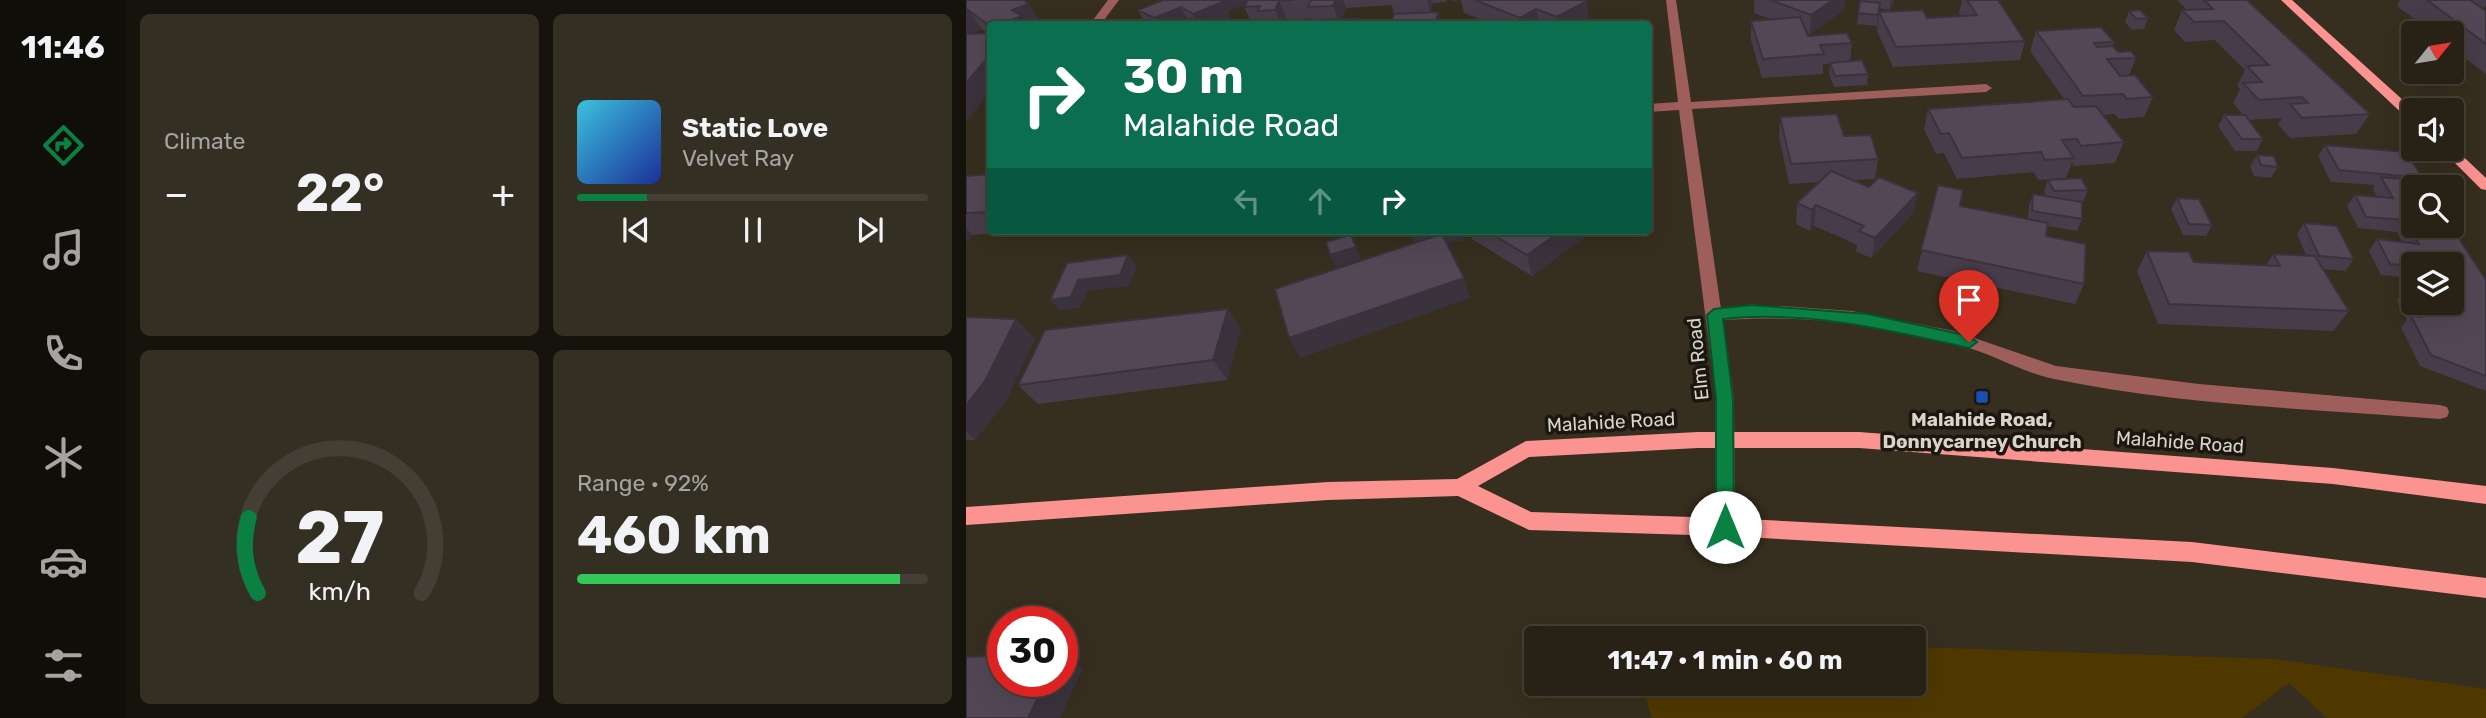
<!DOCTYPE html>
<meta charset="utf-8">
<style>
body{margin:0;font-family:Rubik,sans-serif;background:#342f23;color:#f1f3f6;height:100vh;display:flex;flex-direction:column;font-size:26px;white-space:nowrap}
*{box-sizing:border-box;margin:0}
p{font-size:23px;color:#a5a4a1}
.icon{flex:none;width:38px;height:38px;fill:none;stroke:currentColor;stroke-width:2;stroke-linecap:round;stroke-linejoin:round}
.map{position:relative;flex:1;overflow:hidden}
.side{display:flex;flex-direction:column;gap:14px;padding:14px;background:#16130c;width:840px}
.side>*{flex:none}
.top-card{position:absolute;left:21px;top:21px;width:665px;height:214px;border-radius:7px;box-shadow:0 7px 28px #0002,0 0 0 2px #443f35;background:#0b6e4f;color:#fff;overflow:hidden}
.needle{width:46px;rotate:60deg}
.buttons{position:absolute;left:1435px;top:21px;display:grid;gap:14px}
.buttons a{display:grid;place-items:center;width:63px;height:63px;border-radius:7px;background:#282216;box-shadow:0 7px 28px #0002,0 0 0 2px #443f35;font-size:35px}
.speed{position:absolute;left:21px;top:606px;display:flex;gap:14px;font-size:35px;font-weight:700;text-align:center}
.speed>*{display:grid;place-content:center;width:91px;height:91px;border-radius:50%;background:#282216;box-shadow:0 7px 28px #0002,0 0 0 2px #443f35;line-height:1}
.speed .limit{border:10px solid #d22;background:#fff;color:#111}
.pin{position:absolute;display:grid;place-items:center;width:60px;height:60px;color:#fff;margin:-72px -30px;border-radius:50% 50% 50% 0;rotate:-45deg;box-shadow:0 0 7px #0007}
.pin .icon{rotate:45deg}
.me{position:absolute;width:77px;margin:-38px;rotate:0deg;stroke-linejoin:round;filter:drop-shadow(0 0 5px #0008)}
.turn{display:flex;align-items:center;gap:24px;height:147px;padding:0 21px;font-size:32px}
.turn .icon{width:91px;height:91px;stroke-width:2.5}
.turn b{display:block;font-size:49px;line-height:60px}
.lanes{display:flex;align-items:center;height:66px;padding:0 21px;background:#0003;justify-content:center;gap:35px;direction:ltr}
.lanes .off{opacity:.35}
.big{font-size:52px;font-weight:700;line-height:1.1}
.side .tile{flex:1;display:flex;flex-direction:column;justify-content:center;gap:10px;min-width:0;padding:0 24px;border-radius:10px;background:#342f23}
.side .dial{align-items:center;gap:0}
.dial svg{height:182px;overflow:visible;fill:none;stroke:#443f35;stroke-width:7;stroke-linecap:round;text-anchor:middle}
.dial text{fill:#f1f3f6;stroke:none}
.song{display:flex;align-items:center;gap:21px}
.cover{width:84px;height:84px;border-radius:10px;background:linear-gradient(135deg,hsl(190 70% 55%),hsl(230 70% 35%))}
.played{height:7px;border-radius:4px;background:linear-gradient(90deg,#0b8043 20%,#443f35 20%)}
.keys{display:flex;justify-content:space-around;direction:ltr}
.heat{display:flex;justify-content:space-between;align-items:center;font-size:38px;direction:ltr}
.charge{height:10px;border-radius:5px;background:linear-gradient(90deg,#34c759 92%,#443f35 0)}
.side .tiles{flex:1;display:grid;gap:14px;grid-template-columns:repeat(2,1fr)}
.trip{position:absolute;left:558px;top:626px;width:402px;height:70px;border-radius:7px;background:#282216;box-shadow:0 7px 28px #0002,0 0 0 2px #443f35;font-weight:700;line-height:70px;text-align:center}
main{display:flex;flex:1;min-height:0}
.tab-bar{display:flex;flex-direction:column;width:126px;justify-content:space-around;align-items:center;background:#100e09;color:#a5a4a1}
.tab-bar .icon{width:49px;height:49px}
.tab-bar .current{color:#0b8043}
.tab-bar b{font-size:32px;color:#f1f3f6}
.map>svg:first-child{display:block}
</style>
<main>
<nav class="tab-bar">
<b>11:46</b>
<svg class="icon current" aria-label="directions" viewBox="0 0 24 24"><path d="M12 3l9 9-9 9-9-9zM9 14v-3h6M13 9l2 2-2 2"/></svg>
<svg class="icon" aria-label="music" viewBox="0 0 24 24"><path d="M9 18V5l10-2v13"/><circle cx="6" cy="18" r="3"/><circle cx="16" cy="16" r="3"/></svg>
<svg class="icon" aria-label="phone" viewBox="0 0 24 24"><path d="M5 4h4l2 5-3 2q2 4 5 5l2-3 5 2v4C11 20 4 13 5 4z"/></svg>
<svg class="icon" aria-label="climate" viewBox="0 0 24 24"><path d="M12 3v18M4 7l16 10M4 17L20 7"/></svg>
<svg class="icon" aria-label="car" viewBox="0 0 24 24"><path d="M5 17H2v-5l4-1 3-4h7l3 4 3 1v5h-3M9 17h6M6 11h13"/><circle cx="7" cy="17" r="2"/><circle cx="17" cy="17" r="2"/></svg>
<svg class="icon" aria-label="filters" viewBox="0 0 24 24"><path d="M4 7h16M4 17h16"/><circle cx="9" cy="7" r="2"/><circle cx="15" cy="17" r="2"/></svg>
</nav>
<section class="side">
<div class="tiles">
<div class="tile"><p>Climate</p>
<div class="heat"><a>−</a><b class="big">22°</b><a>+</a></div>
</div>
<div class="tile">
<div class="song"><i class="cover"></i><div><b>Static Love</b><p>Velvet Ray</p></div></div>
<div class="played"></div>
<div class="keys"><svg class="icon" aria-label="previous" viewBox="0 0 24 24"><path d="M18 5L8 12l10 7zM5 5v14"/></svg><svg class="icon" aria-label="pause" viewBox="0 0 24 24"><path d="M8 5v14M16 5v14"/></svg><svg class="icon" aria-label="next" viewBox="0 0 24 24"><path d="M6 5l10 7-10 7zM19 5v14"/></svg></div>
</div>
<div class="tile dial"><svg viewBox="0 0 100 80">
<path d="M14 69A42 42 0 1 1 86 69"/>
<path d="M14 69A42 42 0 0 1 10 36" stroke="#0b8043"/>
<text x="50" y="56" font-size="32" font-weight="700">27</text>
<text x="50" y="72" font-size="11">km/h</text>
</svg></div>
<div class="tile"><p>Range · 92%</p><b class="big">460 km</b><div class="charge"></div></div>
</div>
</section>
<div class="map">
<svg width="1520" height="718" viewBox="0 0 1520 718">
<rect width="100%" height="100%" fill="#362e1e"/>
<path fill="#4f3800" d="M949 647 1307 659 1520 689V718H1361L1323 683 1276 718H686L675 684H948Z"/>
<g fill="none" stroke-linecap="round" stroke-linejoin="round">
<path fill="#9d5e5c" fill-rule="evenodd" d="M142 0H153L135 24H124Z
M700 0H710L725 102 1020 84 1026 88 1020 92 726 109 755 309 817 306 886 311 988 331 1090 366 1233 384 1474 405 1481 407 1483 412 1481 417 1474 419C1346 409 1214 405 1088 379 1059 373 1032 357 1003 348 923 325 840 314 757 320L768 399 769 527 766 533 759 536 752 533 749 527 750 399 713 110 682 112V104L712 102Z"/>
<path fill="#fb9391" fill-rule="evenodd" d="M1315 0H1326L1448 110 1447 120 1442 119Z
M1486 146 1520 178V190L1515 189 1475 149H1486Z
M732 432H893L1367 468 1520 486V504L1367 484 893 448H732L563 457 512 486 565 512 759 518 1226 542 1520 578V598L1226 562 759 536 563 530 492 496 362 500 0 525V507L362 482 491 479 560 441Z"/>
</g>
<path fill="#473d4a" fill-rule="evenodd" d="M0 0 75 23 70 24H24V92L0 121ZM16 29 21 33 2 34Z
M194 0H481L480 2 467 3 465 12H472L475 24H425L428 14 426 5 380 8 376 19 397 24H349L346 18 321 20 320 23 336 22 337 24H277H286L278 7 280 4 262 11 266 21 179 22 172 10 195 1Z
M486 0H619L623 20 615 24H527L498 13 495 0 486 1Z
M788 0H879L878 10 844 34 841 33 842 36 886 43 884 61 902 74 901 85 868 87 863 74 864 64H857V74L796 78 785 40V21L804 19 788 13Z
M895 0H928V4L923 10 913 8 911 26 891 24Z
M996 0H1032L1059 41 1054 60 927 67 911 31 913 12 961 18 995 16 993 13Z
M1211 0H1281L1404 114 1390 134 1324 138 1312 124 1316 118 1283 120 1297 139 1291 151H1269L1252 126 1258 115H1277L1267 103 1274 89 1271 86 1279 70 1249 40 1219 42 1208 30 1216 10H1221Z
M1434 0H1520V5L1517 9 1520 11V74L1486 48V33H1467L1431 6Z
M1163 11 1182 18 1178 29 1166 30 1159 22Z
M1070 31 1148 42 1146 46 1152 52 1170 58 1163 75 1187 97 1178 117 1153 119 1149 114 1137 115 1158 142 1149 163 1108 166 1106 163 1100 178 1072 180 1068 172 991 179 978 153 970 154 958 129 962 109 1098 99 1064 51Z
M814 117 878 136 912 159 909 179 888 180 947 213 906 258 890 252 891 245 872 236 848 226 844 231 830 224 831 203 854 182 823 184 813 137Z
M1359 145 1457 178 1454 181 1520 280V391L1454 366 1435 327 1441 320 1431 301 1440 289 1486 303V264H1447V278L1415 275 1403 251 1411 239 1436 242 1431 232 1392 228 1381 206 1389 195 1411 197 1407 189 1409 185 1365 182 1352 156Z
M1291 155 1312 167 1305 178 1288 176 1284 166Z
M24 174V231H49L48 232 6 235 0 243V176Z
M1082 180 1122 190 1117 202H1115L1116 219 1111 231 1081 226 1080 236 1118 284 1109 304 951 271 972 185 994 206 1062 219 1063 205 1067 194 1080 196 1078 191Z
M1211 198 1246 225 1240 236 1217 235 1205 209Z
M1338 223 1388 259 1379 271 1357 269 1383 311 1367 331 1192 324 1171 271 1181 251 1228 262 1300 265 1307 254 1340 255 1331 234Z
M504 231H626V232L566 276 506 239Z
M0 317 50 319 69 339 40 401 9 440H0Z
M275 329 261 380 72 404 52 385Z"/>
<path fill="#3a323c" d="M247 0H282L283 3 262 11 266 21 258 24H232L227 14Z
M369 0H377L380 8 374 24 367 6Z
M461 0H466L467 3 465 14Z
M867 0H879L878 10 844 34 845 15Z
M925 0H928V4L923 10Z
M313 1 321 20 319 24H315L309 10Z
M621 1 623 20 615 24H592L591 17Z
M63 4 75 23 70 24H34L46 10Z
M215 7 224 24H191L188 18Z
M570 9 573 24H555L554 18Z
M0 10H2L16 29 0 34Z
M472 12 475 23V24H470V22Z
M24 55V92L0 121V83Z
M952 193 947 213 906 258 909 238Z
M850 205 848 226 844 231 846 210Z
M0 228 6 235 0 243Z
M482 231H497V241L450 247 446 236Z
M595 231H626V232L566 276 561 255Z
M390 247 395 259 370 267 364 255Z
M162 255 171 266 163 286 122 291 114 308 94 311 84 300 112 280Z
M498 278 504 298 335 358 323 338Z
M262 309 275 329 261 380 247 360Z
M50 319 69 339 40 401 9 440 0 432V405Z
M96 654 117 668 94 718H62L80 681H96Z"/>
<path fill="#534756" stroke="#3a323c" stroke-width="2" d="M0 0H57L63 4 46 10 56 16 34 24H24V26L2 10H0Z
M197 0H254L257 2 227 14 215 7 188 18 172 10Z
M282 0H329L313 1 309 10 291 11 294 6 278 7Z
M345 0H369L367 6 342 7Z
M509 0H619L621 1 591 17 570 9 554 18Z
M804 0H867L845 15Z
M1001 0H1032L1059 41 930 47 913 12 957 10 961 18 1011 15Z
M1238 0H1281L1404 114 1336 118 1324 104 1342 103 1336 97 1293 100 1277 83 1296 82 1281 66 1303 65 1258 21 1228 22 1216 10 1247 9Z
M1461 0H1504L1520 11V44Z
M894 1 914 3 912 15 892 13Z
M1174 10 1182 18 1170 19 1163 11Z
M472 12 470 22 425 24 428 14Z
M834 17 842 36 881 33 886 43 854 45 858 54 797 59 785 21Z
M237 18 233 24H178L179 22Z
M394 18 392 24H352L354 20Z
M336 22 335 24H318L319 23Z
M301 23 300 24H277Z
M1135 27 1148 42 1128 43 1131 47 1147 46 1152 52 1165 51 1170 58 1141 59 1154 76 1169 75 1187 97 1161 99 1157 94 1117 96 1070 31Z
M24 33V55L0 83V34Z
M896 60 902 74 869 76 864 63Z
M1102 99 1108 107 1130 106 1158 142 1115 146 1111 139 1096 140 1108 158 1079 160 1075 152 996 158 983 133 975 134 962 109Z
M871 114 878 136 905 135 912 159 825 164 814 117Z
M1258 115H1279L1297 139H1276Z
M1359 145 1440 152 1457 178 1373 170Z
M1291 155 1308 156 1312 167 1295 165Z
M865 171 903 187 913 177 952 193 909 238 893 231 898 226 875 216 850 205 846 210 831 203Z
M24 174V212L0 213V176Z
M1415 177 1457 181 1461 187H1447V226H1485L1520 280V376L1465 355 1445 316 1455 317 1447 303H1486V264H1447V266L1424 264 1411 239 1453 244 1440 220 1400 217 1389 195 1427 198Z
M1115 178 1122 190 1088 191 1082 180Z
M972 185 997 190 994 206 1082 223 1080 236 1120 244 1118 284 955 250Z
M1067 194 1116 202V219L1066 211Z
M1211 198 1233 199 1246 225 1223 224Z
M1338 223 1371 226 1388 259 1353 256Z
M446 231H482L446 236Z
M521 231H595L561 255Z
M476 234 498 278 323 338 309 289Z
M385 235 390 247 364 255 360 242Z
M1181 251 1223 252 1228 262 1314 266 1307 254 1349 256 1383 311 1203 304Z
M162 255 154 275 112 280 105 297 84 300 101 263Z
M1440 289 1447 290V302Z
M262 309 247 360 52 385 79 330Z
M0 317 50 319 19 381 0 405Z
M37 655V681H80L62 718H0V657Z"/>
<path fill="#0b8043" stroke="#07532c" stroke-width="2" d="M786 305 902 314 1003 336 1011 342 1003 348C923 330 839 310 757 319L767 399 768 527 766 533 759 535 752 533 750 527V399L741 315 748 309Z"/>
<rect fill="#1a4fb4" stroke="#1b1710" stroke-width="2.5" x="1009" y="390" width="14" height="14" rx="3.5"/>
<g text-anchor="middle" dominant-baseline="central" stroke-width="7" stroke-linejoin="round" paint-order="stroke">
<g font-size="19" fill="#d9d4ca" stroke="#1b1710">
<text transform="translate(732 359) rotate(-96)">Elm Road</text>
<text transform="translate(645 422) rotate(-3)">Malahide Road</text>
<text transform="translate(1214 442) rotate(4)">Malahide Road</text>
</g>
<g font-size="19" font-weight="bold" fill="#d9d4ca" stroke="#1b1710">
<text x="1016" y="419">Malahide Road,<tspan x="1016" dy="22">Donnycarney Church</tspan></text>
</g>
</g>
</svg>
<div class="buttons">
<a><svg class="needle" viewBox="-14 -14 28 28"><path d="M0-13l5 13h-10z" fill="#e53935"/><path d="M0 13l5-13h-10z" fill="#a5a4a1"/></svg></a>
<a><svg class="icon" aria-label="sound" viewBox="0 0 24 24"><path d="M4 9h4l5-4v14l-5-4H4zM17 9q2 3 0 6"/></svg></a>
<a><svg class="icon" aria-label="search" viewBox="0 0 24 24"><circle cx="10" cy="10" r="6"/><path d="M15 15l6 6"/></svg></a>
<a><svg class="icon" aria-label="layers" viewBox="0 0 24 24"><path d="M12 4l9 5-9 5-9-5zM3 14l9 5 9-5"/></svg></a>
</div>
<div class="speed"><div class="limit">30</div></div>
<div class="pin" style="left:1003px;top:342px;background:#d93025"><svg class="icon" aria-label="arrive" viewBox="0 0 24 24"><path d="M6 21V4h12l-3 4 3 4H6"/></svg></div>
<svg class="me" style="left:759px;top:527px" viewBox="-20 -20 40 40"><circle r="19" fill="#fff"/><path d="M0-13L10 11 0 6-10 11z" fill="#0b8043"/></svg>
<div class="trip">11:47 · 1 min · 60 m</div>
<div class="top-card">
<div class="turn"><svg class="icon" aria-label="right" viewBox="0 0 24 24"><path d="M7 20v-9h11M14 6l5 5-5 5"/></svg><div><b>30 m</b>Malahide Road</div></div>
<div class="lanes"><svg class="icon off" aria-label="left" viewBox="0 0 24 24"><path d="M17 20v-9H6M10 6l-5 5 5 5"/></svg><svg class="icon off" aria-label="ahead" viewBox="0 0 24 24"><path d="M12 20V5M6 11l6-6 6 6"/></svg><svg class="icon" aria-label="right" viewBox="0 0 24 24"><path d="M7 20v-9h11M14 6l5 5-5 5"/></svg></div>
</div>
</div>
</main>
